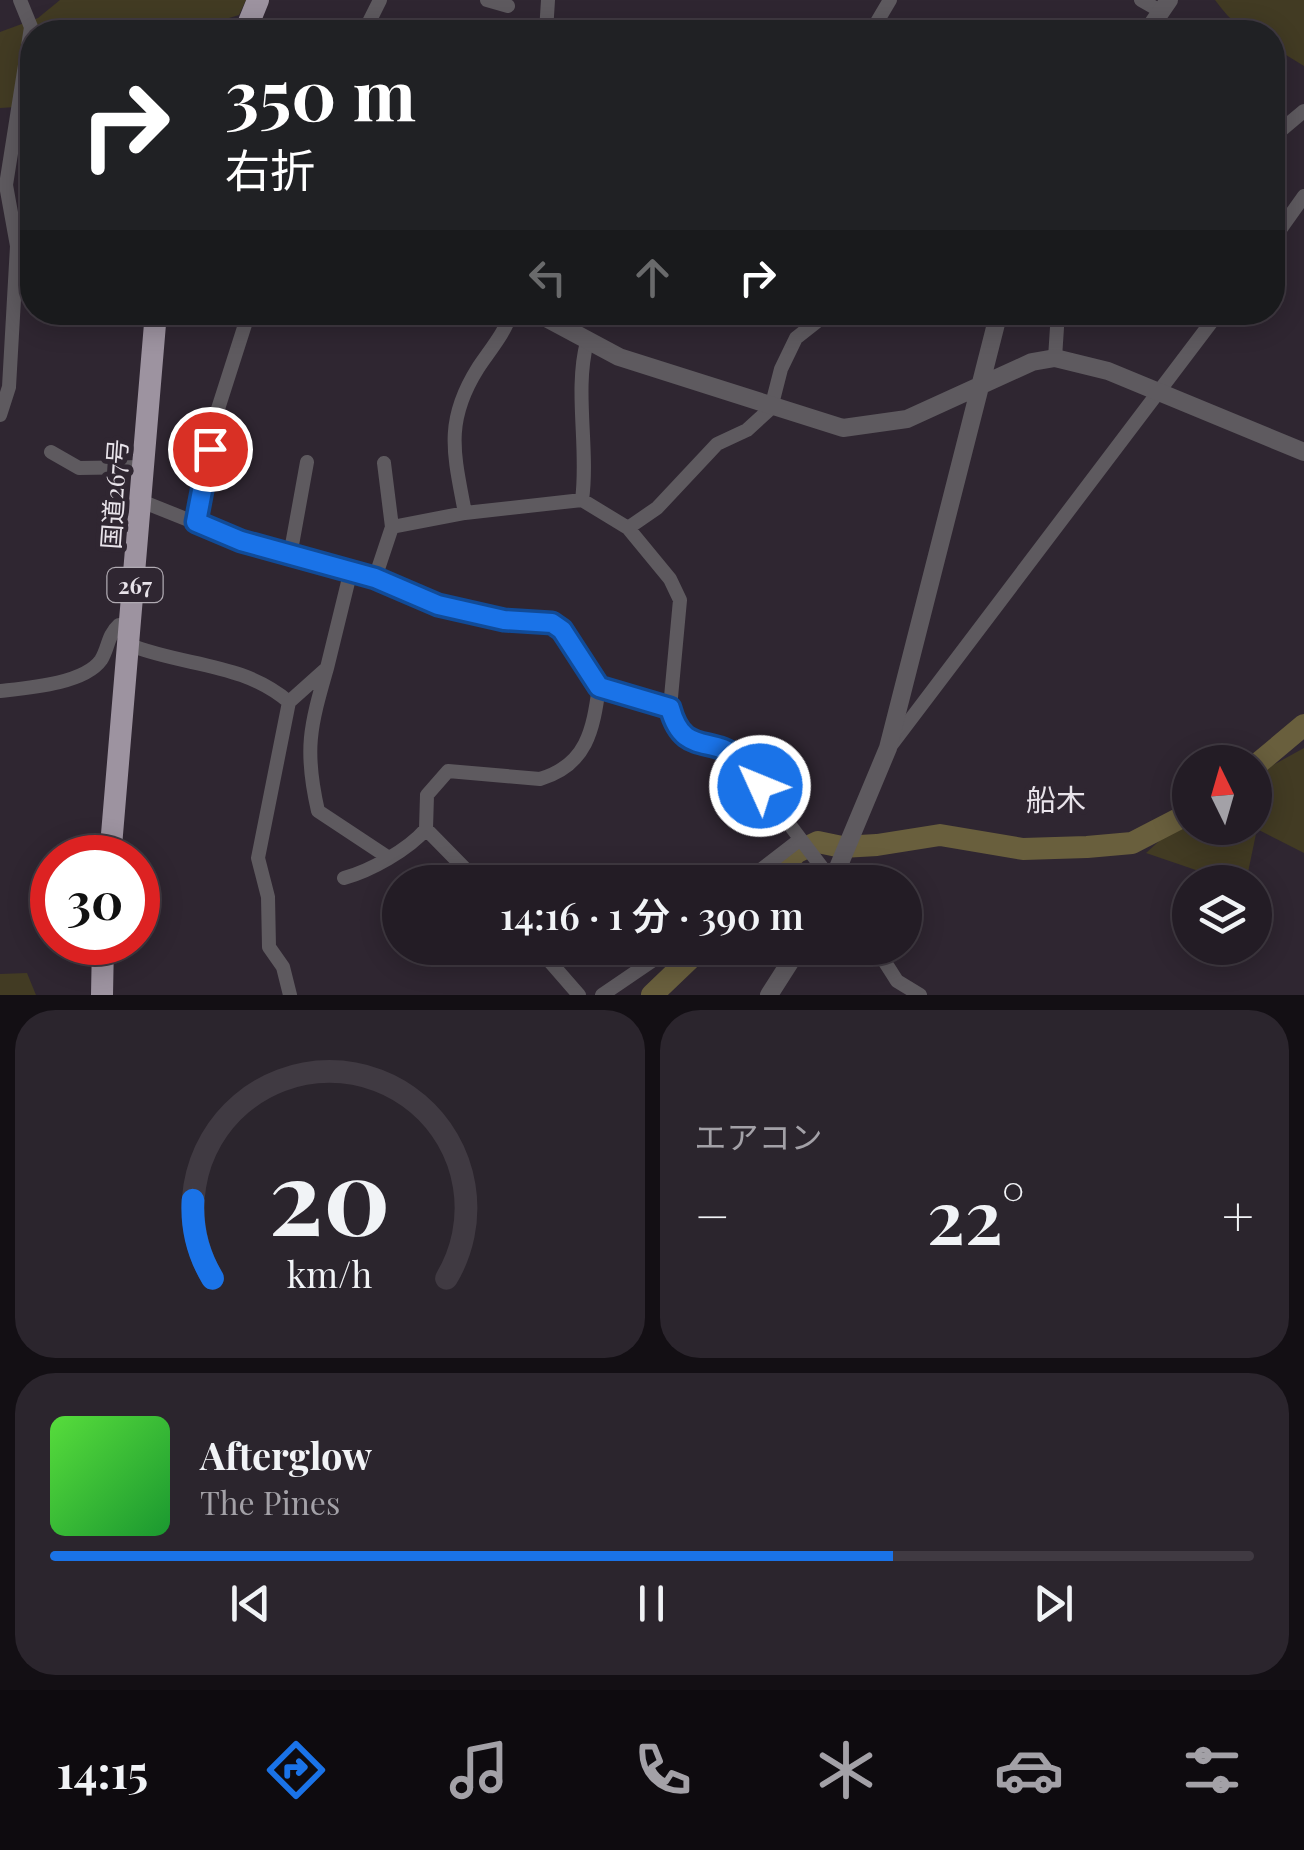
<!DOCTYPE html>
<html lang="ja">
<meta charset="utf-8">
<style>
body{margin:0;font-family:"Playfair Display","Noto Sans JP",serif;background:#2b252d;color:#f1f3f6;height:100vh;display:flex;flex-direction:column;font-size:38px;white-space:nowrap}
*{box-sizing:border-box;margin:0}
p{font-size:32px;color:#a3a1a7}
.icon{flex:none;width:55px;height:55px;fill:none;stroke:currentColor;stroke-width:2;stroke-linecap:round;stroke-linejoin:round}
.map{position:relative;height:995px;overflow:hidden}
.side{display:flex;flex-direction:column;gap:15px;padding:15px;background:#130f14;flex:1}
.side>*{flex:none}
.top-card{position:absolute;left:20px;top:20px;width:1265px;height:305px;border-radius:40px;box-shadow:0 5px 25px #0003,0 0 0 2px #403a42;background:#202124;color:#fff;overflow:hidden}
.needle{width:65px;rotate:355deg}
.fabs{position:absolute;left:1172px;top:745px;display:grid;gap:20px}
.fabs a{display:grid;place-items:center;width:100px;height:100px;border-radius:50%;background:#231c25;box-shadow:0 5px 25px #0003,0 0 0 2px #403a42;font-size:50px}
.speed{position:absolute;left:30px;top:835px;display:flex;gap:20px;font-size:50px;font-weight:700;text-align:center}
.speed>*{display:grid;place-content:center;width:130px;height:130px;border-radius:50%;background:#231c25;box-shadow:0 5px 25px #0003,0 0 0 2px #403a42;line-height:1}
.speed .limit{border:15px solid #d22;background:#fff;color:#111}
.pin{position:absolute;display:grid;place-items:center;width:85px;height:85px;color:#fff;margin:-42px;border:5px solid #fff;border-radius:50%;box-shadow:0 2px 10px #0007}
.me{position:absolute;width:110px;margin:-55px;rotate:314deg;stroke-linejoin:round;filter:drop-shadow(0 0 8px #0008)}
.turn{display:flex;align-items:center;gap:35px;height:210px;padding:0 40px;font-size:45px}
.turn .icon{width:130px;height:130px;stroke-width:2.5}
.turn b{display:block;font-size:70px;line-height:85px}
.lanes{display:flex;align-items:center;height:95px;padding:0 40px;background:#0003;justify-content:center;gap:50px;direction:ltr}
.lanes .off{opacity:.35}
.big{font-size:75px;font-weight:600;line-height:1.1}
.side .card{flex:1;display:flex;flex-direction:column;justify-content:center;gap:15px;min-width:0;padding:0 35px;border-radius:40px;background:#2b252d}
.side .dial{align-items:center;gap:0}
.dial svg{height:260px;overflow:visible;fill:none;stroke:#403a42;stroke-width:7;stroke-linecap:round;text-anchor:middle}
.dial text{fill:#f1f3f6;stroke:none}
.song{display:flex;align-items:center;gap:30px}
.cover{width:120px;height:120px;border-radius:15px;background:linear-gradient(135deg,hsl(110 70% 55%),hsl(130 70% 35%))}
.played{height:10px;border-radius:5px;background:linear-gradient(90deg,#1a73e8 70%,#403a42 70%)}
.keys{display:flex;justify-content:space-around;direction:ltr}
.heat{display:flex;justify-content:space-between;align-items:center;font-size:55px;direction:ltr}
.side .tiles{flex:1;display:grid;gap:15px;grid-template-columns:1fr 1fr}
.card:last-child{grid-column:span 2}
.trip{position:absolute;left:382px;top:865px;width:540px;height:100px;border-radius:50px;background:#231c25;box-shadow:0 5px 25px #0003,0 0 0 2px #403a42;font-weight:600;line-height:100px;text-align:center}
.menu{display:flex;height:160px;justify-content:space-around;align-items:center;background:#0e0b0f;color:#a3a1a7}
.menu .icon{width:70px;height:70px}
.menu .on{color:#1a73e8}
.menu b{font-size:45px;color:#f1f3f6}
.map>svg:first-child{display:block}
</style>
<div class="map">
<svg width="1304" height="995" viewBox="0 0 1304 995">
<rect width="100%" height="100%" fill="#2f2631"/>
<path fill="#423b23" d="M60 0H246L239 15 182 32H32V106L0 108V32L38 18Z
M1215 0H1304V66L1273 47 1272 32C1242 32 1233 24 1215 0Z
M1304 748V853L1257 829 1246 882H1231L1146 853 1190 813V828H1255V775Z
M27 973 36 995H0V974Z"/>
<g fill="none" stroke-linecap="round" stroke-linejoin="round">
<path stroke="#695f3d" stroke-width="22" d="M1255 766 1304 725
M767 882 797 852 818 842 842 847 877 845 940 835 1023 849 1087 847 1132 843 1190 813
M652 995 701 948"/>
<path stroke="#5e5a5f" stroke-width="14" d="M487 0 508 6
M1141 0 1162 12
M1157 19 1169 32
M364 32 380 0
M546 32 548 0
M871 32 890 0
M1272 127 1280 131 1304 111
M1272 241 1304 196
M17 246 32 249
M1055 358 1058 312
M0 415 9 387 17 246 6 185 31 27 20 0
M51 452 79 468 143 467
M384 463 392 527
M582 500C589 449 574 391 587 342
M141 501 241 541 375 578 392 527 465 513 582 500 628 528 670 579 680 600 670 708 675 726 686 739 740 759 833 882
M465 513C454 454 444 422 478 368 489 351 506 332 511 312
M196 522 217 412 249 312
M628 528 657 508 717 444 747 430 771 408 781 369 796 338 829 312
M290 556 307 462
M375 578 438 605 504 620 552 623 562 629 599 687 670 708
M130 645C186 667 242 662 289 702L258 858 268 897 269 947 283 967 290 995
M327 668C310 727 304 750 318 811L386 856
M0 691C27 688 84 684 101 660 109 647 107 636 119 625H131
M289 702 327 668 350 574
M892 744 1219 312
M426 829 427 795 448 771 540 779C587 765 593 730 599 687
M344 878C370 871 408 850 426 829L478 882
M745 882 798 841
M538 948 579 995
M876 948 897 981 920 995
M602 995 671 948"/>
<path stroke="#5e5a5f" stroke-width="18" d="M1147 32 1169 0
M535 312 619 357 843 428 907 419 1032 362 1055 358 1108 371 1304 452
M832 882 888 748 999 312
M769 995 799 948"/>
<path stroke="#9d93a0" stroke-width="22" d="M245 32 258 0
M110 858 156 312
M102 995 103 942"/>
</g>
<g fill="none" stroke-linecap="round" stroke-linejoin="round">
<defs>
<path id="route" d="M210 449 196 522 241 541 375 578 438 605 504 620 552 623 562 630 599 687 670 708C683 756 709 735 740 758 747 764 754 778 760 786"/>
</defs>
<use href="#route" stroke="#114b97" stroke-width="25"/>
<use href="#route" stroke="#1a73e8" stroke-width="18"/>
</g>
<g text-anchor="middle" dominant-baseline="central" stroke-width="10" stroke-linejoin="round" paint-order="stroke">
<rect fill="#2f2631" stroke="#b0aab2" stroke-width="2.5" x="107.5" y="568" width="55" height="34" rx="8"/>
<g font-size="22" font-weight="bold" fill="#e8e3ea">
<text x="135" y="585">267</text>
</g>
<g font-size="25" fill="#e8e3ea" stroke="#2f2631">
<text transform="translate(113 494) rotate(-86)">国道267号</text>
</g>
<g font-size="30" fill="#e8e3ea" stroke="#2f2631">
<text x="1056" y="799">船木</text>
</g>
</g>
</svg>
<div class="fabs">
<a><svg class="needle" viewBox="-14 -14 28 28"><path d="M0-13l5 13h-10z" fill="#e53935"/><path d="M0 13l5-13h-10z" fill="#a3a1a7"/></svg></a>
<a><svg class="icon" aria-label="layers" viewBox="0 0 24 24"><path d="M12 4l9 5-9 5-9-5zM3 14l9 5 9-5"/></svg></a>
</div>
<div class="speed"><div class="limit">30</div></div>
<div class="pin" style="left:210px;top:449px;background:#d93025"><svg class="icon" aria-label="arrive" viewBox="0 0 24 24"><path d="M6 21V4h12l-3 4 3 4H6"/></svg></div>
<svg class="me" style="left:760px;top:786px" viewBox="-20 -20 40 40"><circle r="17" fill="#1a73e8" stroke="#fff" stroke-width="3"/><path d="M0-11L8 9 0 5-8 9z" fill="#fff"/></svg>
<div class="trip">14:16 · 1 分 · 390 m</div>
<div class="top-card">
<div class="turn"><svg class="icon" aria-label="right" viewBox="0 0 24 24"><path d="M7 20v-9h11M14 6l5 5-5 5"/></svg><div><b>350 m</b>右折</div></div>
<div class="lanes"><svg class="icon off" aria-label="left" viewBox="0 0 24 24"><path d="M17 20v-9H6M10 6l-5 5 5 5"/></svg><svg class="icon off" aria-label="ahead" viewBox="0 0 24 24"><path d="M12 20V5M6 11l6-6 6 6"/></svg><svg class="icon" aria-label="right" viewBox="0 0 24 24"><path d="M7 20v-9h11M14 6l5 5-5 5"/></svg></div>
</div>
</div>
<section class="side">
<div class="tiles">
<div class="card dial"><svg viewBox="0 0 100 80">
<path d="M14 69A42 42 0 1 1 86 69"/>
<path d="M14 69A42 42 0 0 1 8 45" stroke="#1a73e8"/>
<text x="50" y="56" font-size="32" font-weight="700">20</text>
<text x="50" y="72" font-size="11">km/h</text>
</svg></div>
<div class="card"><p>エアコン</p>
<div class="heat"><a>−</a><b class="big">22°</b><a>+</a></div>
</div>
<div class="card">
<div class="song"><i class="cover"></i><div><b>Afterglow</b><p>The Pines</p></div></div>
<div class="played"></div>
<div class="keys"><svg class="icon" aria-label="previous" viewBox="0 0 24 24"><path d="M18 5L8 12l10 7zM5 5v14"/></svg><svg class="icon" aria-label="pause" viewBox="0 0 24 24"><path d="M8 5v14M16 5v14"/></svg><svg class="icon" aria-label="next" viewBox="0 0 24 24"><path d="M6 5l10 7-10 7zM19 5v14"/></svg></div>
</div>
</div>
</section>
<nav class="menu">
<b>14:15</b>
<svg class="icon on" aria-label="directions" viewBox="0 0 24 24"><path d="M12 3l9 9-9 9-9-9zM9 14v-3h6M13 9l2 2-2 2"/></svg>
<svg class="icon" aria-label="music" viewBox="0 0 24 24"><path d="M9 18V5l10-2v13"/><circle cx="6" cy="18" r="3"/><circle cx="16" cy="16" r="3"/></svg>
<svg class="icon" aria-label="phone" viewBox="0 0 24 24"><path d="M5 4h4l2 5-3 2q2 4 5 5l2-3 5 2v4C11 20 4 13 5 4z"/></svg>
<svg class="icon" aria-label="climate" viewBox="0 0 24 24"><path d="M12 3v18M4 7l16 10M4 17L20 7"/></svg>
<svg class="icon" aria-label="car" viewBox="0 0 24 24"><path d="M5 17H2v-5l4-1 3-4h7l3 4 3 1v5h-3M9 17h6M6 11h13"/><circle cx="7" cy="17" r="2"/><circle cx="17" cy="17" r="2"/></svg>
<svg class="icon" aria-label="filters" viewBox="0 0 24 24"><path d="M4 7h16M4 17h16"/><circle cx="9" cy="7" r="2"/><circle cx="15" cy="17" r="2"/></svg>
</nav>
